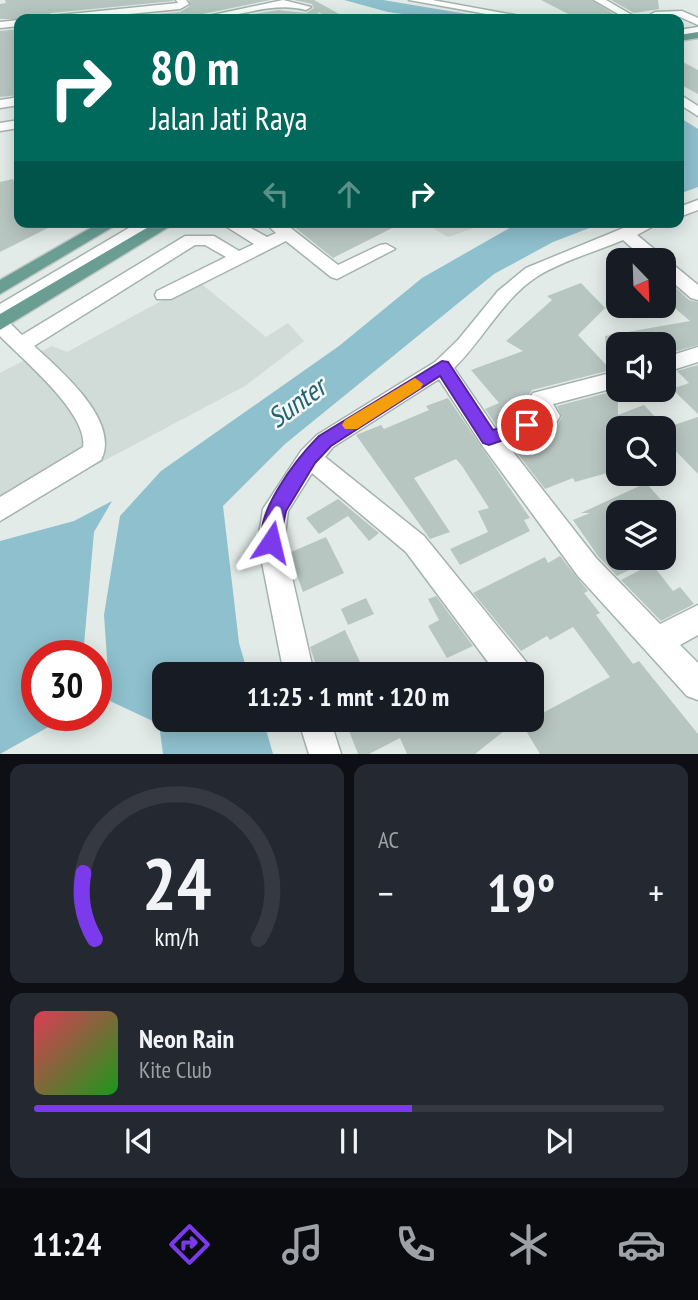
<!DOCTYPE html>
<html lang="id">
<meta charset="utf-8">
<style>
body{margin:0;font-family:"PT Sans Narrow",sans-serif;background:#242831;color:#f1f3f6;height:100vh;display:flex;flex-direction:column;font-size:26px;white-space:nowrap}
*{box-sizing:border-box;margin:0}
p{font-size:23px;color:#9ea1a6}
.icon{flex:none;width:38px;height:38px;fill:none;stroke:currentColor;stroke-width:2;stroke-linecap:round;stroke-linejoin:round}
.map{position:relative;height:754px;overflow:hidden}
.side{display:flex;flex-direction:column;gap:10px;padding:10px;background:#0d0f14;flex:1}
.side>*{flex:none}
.banner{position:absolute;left:14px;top:14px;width:670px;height:214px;border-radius:14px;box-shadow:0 4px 18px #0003;background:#00695c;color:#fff;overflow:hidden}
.needle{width:46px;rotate:157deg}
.controls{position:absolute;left:606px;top:248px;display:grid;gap:14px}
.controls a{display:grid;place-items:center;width:70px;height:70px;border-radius:14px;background:#171b24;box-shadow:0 4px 18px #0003;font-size:35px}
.speed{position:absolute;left:21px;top:640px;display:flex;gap:14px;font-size:35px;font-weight:700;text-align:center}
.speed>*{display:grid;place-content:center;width:91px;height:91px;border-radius:50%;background:#171b24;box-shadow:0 4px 18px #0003;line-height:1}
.speed .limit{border:10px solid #d22;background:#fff;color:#111}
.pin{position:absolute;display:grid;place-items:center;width:60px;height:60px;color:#fff;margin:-30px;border:4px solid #fff;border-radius:50%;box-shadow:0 2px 7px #0007}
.me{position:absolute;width:77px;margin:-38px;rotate:10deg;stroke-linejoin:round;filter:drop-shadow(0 0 5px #0008)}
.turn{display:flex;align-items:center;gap:24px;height:147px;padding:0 21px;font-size:32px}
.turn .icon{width:91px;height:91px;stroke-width:2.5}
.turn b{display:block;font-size:49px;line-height:60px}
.lanes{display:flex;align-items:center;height:66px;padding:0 21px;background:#0003;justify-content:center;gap:35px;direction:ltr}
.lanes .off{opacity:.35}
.big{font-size:52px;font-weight:800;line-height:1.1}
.side .tile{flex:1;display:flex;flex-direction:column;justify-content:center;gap:10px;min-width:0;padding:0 24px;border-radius:14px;background:#242831}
.side .dial{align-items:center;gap:0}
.dial svg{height:182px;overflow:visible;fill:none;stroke:#363941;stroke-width:7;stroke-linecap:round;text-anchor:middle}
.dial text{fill:#f1f3f6;stroke:none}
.song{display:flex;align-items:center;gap:21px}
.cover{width:84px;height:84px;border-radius:10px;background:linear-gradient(135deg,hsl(350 70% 55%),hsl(120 70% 35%))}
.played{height:7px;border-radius:4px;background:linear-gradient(90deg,#7c3aed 60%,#363941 60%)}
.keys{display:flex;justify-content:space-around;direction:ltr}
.heat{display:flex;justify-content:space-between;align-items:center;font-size:38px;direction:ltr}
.side .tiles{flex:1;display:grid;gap:10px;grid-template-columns:1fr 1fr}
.tile:last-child{grid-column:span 2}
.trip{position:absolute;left:152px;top:662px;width:392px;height:70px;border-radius:14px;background:#171b24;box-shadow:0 4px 18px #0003;font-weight:800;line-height:70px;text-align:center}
.tab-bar{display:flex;height:112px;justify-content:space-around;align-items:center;background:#090b0e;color:#9ea1a6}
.tab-bar .icon{width:49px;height:49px}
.tab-bar .active{color:#7c3aed}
.tab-bar b{font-size:32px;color:#f1f3f6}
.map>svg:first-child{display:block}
</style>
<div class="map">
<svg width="698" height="754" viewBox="0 0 698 754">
<rect width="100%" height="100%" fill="#e2ebe8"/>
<path fill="#d1dbd7" d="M423 222H492L448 237Z
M198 281 266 337 288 323 304 341 245 386 0 516V373L52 346 67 352Z"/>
<path fill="#8ec0cd" d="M344 0H383L497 19H437L388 12Z
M679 117 698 129V187L679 194V169L682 168 684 152 679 148Z
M520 222H605L553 242 494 274 285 444 223 506 239 643 248 674H164V719H263L273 754H163L159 724 110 701 104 615 120 516 161 471 339 346 422 278Z
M112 501 94 532 83 656H37V716H68L0 754V541L74 521Z"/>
<path fill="#b8c6c1" d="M5 0H173L174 1 51 13 42 19H0V4L6 3Z
M189 0H270L193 16 191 19H102L180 12 190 6Z
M294 0H314L348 19H328L319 12 312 19H225L278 10 306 13 314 8 312 4Z
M541 0H592L617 16 578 19Z
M611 0H658L659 9 634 13Z
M19 29V95L0 97V31Z
M679 60 698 70V94L679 84Z
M13 179 19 196V222H60L0 252V182Z
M288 222H404L333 258Z
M669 282 689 300 698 302V345L663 355V345H606L605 336 690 321 663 298V284Z
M581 283 605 308 578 335 611 370 532 390 526 401 532 413 496 425 485 409 499 403 471 370 523 351 506 341 552 300 547 296Z
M698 365V414L672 389 689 383 677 371Z
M618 390V415L644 405 661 423 646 429H605L618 446V470L575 482 573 478 545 489 510 444 556 427 562 417 557 406Z
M448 398 530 518 524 520 530 531 460 565 450 549 488 532 478 511 489 508 462 466 456 459 414 478 450 532 430 539 356 435 381 425 384 429 429 410 426 406Z
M698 417V474L663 438 662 429Z
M646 483 673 513H618V558L629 570 617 576 598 556 573 520 590 513H581Z
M338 499 379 533 369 541 348 516 319 534 306 518Z
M326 537 344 573 303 592 289 553Z
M560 556 588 591 584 593 600 613 596 615 633 664 639 661 698 734V754H540L522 724 610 677 573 627 550 640 547 636 521 651 473 593 545 557 548 563Z
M652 564 673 591 680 587 694 604 661 621 621 580Z
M436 596 473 646 447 658 428 626 439 620 428 599Z
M366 598 374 614 348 625 341 609Z
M345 630 360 662 338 674H319L310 647Z
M367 719H519L475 754H407L400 738 369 754H358L348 728Z"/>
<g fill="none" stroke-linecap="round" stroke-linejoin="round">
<defs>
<path id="minor" d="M176 0H186L189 4 180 9 78 19H46L51 16 178 3Z
M283 0 311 7 306 10C269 0 232 21 194 19Z
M409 0H432L536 19H514Z
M594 0H606L637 18 627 19Z
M682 11 698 18V25L680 17 655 18 650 15 655 12Z
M319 15 326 19H315Z
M355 16H377L382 19H350Z
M19 20V26L0 28V22Z
M698 27V33L679 36V30Z
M679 94 698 106V116L679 104Z
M19 97V105L0 108V100Z
M19 120V128L0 131V123Z
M698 200V210L679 217V207Z
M139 222H159L0 318V304Z
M219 222H240L267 237 276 233 264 222H283L338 265 380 245 386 244 395 249 337 279 331 277 286 241 171 299H157L155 295 157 291 226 257 205 245H195L34 346C60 370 121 421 101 460L0 521V497L83 447C89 414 22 359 0 336V318L7 320 22 335 185 236H214L239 251 254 244Z
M638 222H661L637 235 698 285V300L691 298 663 274V261H647L623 240C597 251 562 261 538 276 503 298 483 340 454 368L495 428 536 414 528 400 533 393 618 371V387L553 404 560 416 555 425 506 443 596 558 660 624 698 605V635L680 645 698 663V700L687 696 578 576 482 445 439 379 333 447 325 457 424 536 527 663 531 674H497L406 552 312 473 288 511 284 542 314 674H284L258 542 263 509 301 451 317 435 435 362 458 340 498 291 526 268Z
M698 347V362L663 373V358Z
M298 719H330L341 754H309Z"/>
<path id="major" d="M698 32V38L679 41V35Z
M101 222H121L0 294V280Z
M157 222H177L0 330V314Z"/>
</defs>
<use href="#minor" stroke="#a5b3af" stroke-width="3"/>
<use href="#major" stroke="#c1c8c7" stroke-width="3"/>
<use href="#minor" fill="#fff" fill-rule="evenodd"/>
<use href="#major" fill="#6a9e93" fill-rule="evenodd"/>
</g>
<path fill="#7c3aed" stroke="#51269a" stroke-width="2" d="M442 361 448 362 493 430 527 419 533 421 536 425 533 430 489 445 483 443 440 376 331 446 315 463 286 511 278 548 271 551 264 548C250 517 298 457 319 436Z"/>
<path fill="#f59e0b" d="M415 378 423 384 421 388 357 429H345L342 425 345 420Z"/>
<g text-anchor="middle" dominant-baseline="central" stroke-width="5" stroke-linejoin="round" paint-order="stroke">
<g font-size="28" font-style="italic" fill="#216273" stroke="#f3f8f6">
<text transform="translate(296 402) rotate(-36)">Sunter</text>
</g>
</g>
</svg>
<div class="controls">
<a><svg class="needle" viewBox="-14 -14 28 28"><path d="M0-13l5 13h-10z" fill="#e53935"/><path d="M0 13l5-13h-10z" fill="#9ea1a6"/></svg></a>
<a><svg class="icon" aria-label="sound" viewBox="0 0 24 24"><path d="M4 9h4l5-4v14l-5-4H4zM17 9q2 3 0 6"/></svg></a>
<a><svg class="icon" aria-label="search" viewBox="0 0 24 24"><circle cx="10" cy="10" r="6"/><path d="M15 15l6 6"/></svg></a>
<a><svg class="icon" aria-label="layers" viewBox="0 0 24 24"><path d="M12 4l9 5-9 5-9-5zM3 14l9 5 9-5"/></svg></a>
</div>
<div class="speed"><div class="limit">30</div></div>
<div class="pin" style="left:527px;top:425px;background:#d93025"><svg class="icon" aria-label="arrive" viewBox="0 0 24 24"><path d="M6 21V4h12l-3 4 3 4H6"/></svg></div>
<svg class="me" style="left:271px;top:542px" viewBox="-20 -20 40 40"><path d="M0-17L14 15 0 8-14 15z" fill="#7c3aed" stroke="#fff" stroke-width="4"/></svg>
<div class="trip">11:25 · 1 mnt · 120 m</div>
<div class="banner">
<div class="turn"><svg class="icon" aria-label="right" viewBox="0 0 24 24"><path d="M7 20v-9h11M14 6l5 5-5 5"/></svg><div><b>80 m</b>Jalan Jati Raya</div></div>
<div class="lanes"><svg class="icon off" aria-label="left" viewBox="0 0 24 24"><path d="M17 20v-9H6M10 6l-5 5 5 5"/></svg><svg class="icon off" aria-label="ahead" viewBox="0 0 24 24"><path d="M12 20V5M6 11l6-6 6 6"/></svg><svg class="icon" aria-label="right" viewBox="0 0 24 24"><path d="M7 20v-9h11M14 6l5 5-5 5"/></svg></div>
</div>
</div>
<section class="side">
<div class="tiles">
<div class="tile dial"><svg viewBox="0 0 100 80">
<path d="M14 69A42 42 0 1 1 86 69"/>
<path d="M14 69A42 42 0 0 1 9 40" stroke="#7c3aed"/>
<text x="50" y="56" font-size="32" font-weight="700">24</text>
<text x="50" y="72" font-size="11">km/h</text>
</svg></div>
<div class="tile"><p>AC</p>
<div class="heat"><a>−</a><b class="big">19°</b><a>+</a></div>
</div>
<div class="tile">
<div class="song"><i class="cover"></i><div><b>Neon Rain</b><p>Kite Club</p></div></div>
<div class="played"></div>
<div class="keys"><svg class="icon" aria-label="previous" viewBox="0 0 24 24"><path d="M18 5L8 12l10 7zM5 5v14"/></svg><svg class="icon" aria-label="pause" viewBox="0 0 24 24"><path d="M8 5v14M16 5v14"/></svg><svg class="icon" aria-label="next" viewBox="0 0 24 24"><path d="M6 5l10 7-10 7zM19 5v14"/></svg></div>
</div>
</div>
</section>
<nav class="tab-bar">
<b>11:24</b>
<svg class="icon active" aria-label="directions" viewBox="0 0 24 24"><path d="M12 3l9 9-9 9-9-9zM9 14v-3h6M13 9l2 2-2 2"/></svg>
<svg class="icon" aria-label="music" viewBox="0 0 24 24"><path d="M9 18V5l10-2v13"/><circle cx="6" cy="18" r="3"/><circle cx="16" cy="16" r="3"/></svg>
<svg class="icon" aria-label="phone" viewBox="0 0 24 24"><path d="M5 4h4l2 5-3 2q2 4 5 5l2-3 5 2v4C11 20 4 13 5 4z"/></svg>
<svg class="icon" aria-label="climate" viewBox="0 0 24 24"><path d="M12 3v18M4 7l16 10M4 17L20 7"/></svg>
<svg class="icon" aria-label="car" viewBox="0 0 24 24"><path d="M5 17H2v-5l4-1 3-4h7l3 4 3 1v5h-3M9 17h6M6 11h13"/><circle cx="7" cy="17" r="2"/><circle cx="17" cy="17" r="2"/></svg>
</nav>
